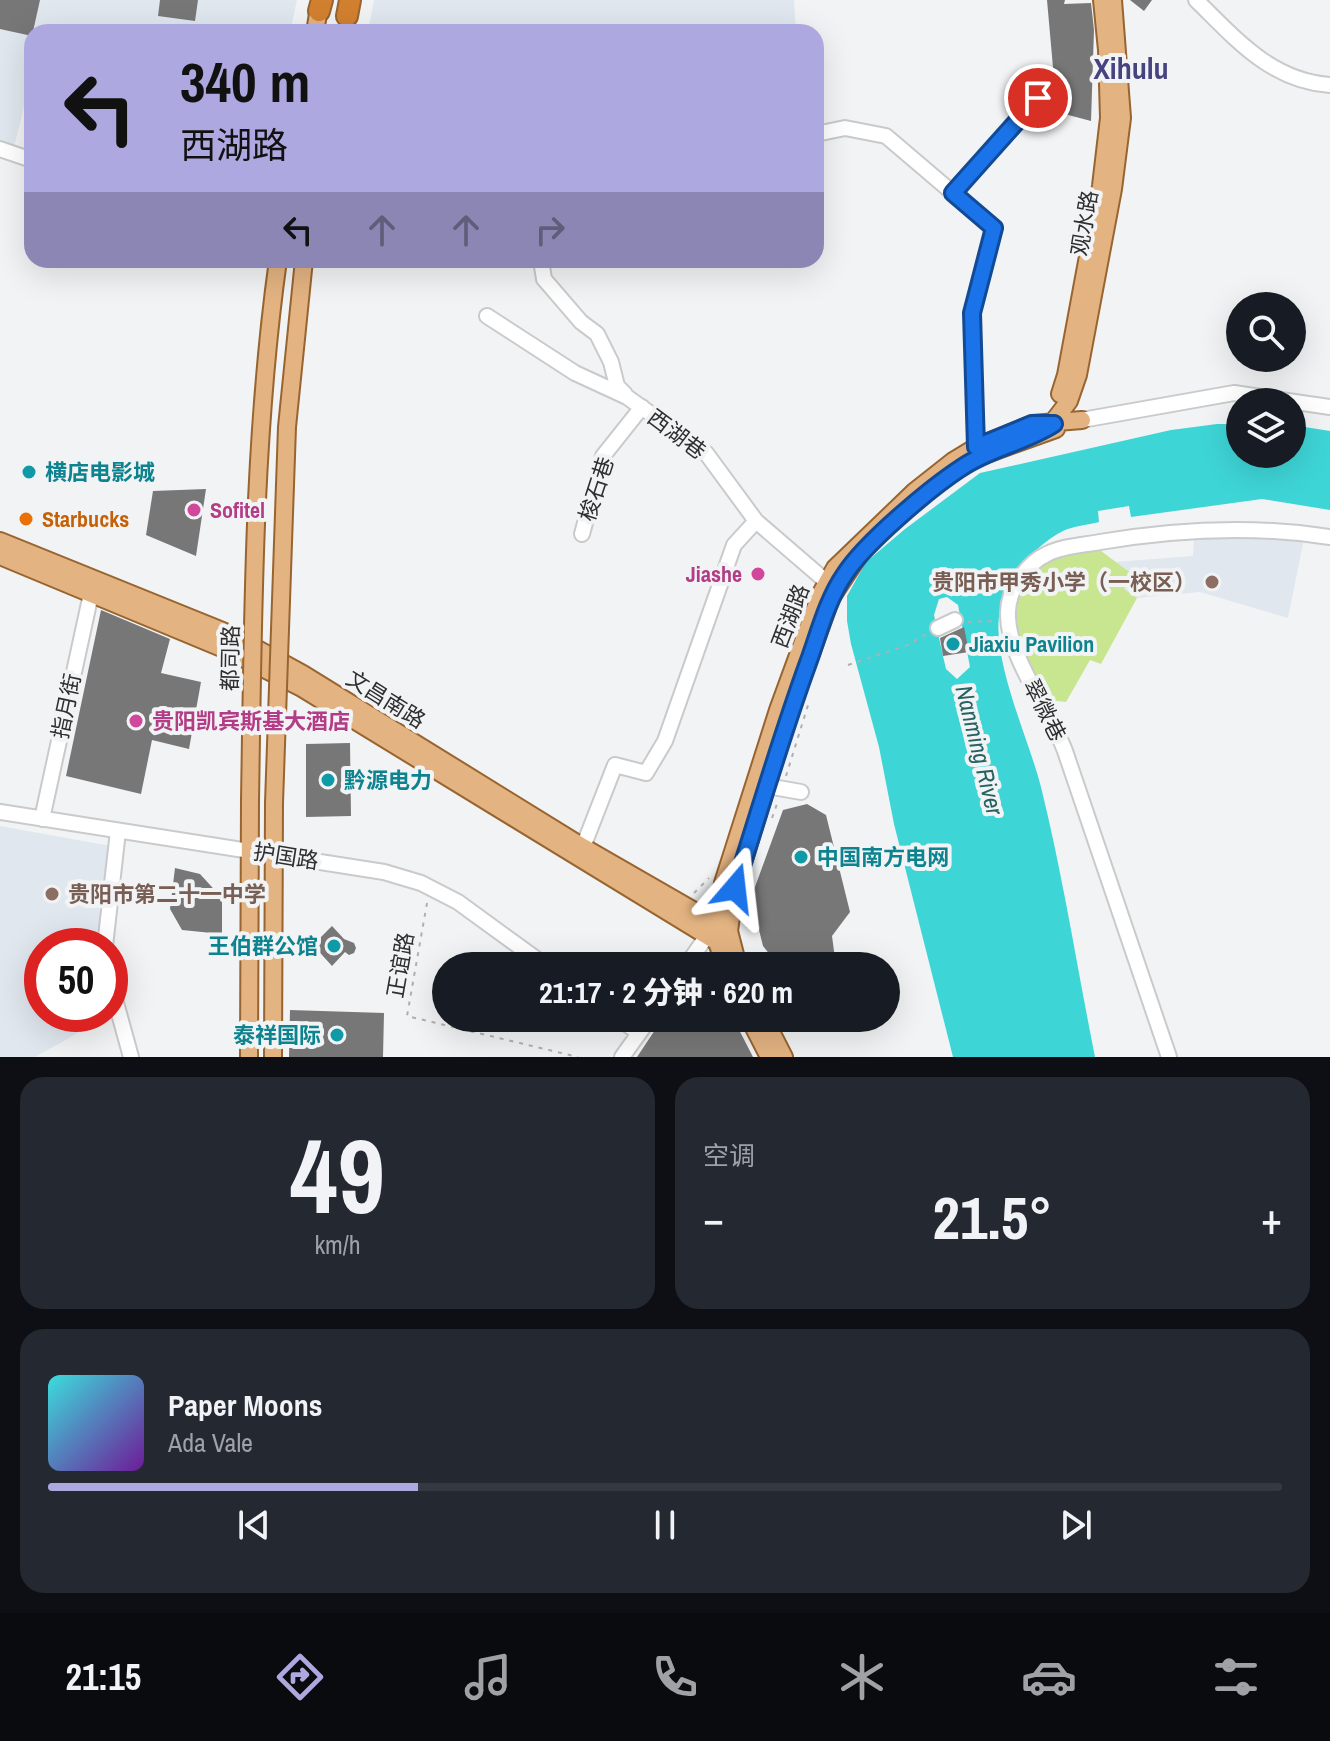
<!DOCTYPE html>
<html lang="zh">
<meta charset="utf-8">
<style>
body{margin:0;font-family:"Archivo Narrow","Noto Sans SC",sans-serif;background:#242831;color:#f1f3f6;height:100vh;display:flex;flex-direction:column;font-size:30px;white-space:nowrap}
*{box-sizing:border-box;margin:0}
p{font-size:26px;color:#9ea1a6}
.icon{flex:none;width:44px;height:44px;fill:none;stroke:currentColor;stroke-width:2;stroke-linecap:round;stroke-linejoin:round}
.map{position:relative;height:1057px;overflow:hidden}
.panel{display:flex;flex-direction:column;gap:20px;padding:20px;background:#0d0f14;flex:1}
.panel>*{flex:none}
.banner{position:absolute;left:24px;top:24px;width:800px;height:244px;border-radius:24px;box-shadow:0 8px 32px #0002;background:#aea8e0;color:#111;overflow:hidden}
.buttons{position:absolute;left:1226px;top:292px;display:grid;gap:16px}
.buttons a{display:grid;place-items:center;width:80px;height:80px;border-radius:50%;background:#171b24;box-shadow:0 8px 32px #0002;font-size:40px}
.speed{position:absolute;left:24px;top:928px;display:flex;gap:16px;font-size:40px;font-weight:700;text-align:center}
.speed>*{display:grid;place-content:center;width:104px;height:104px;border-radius:50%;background:#171b24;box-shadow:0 8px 32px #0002;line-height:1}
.speed .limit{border:12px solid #d22;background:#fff;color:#111}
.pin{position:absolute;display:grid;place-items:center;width:68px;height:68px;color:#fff;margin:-34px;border:4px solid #fff;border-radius:50%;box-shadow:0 2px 8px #0007}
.me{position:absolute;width:88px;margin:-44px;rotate:17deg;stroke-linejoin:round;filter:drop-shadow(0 0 6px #0008)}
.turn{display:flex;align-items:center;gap:28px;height:168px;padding:0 24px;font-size:36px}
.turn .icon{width:104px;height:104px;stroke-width:2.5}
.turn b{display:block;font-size:56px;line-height:68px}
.lanes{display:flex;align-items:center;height:76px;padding:0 24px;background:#0003;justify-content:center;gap:40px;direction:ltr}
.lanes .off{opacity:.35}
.big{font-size:60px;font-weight:800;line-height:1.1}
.panel .tile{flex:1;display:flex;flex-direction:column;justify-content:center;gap:12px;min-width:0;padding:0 28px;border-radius:24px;background:#242831}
.panel .dial{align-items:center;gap:0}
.dial b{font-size:104px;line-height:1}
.song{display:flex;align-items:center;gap:24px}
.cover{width:96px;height:96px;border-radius:12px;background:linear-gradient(135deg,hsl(180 70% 55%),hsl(280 70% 35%))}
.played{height:8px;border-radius:4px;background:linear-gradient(90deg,#aea8e0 30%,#363941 30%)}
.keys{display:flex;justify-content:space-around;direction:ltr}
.heat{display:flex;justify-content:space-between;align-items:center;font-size:44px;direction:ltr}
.panel .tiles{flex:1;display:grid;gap:20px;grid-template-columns:1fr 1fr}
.tile:last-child{grid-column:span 2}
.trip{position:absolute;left:432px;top:952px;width:468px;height:80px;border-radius:40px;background:#171b24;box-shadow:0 8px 32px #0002;font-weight:800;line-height:80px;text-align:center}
.tab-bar{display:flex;height:128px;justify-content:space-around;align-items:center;background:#090b0e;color:#9ea1a6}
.tab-bar .icon{width:56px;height:56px}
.tab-bar .current{color:#aea8e0}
.tab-bar b{font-size:36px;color:#f1f3f6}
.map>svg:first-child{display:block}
</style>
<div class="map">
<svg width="1330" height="1057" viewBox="0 0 1330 1057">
<rect width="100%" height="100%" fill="#f2f3f4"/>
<path fill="#e0e7ee" d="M0 0H297L290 32H32V86H29L14 147 0 144Z
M374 0H794L796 32H368Z
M1194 536 1304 539 1288 618 1200 592 1137 598 1124 589 1132 574 1115 562 1193 556Z
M0 826 111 846 98 946H42V1014H105V1018L35 1057H0Z"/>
<path fill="#c8e590" d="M1097 548 1132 574 1124 589 1137 598 1101 664 1090 660 1066 702 1047 700 1029 675 1010 609 1030 570 1068 554Z"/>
<path fill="#3ed5d7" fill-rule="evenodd" d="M1217 424H1240V454H1292V425L1330 431V510L1262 499 1131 517 1129 506 1098 511 1099 522C1088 525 1073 526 1063 531 1035 545 1006 579 1000 610 990 658 1029 739 1041 787 1063 876 1077 967 1095 1057H953L894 824 879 747 851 644 847 621V596L866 562 905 529 980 473 1171 430ZM947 597 958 605 970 667 957 679 946 669 943 656 934 615 939 599Z"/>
<path fill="#777778" d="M0 0H40L32 36 0 29Z
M160 0H198L195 21 158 16Z
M1047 0H1065L1064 4 1091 3 1094 30 1091 121 1057 112 1066 100 1062 92 1055 90Z
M1130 0H1152L1144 11Z
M206 489 196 556 146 535 153 491Z
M101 610 170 639 161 673 201 682 189 749 152 740 141 794 66 776Z
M964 627 969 652 943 656 940 638Z
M350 743 351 816 306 817V744Z
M807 804 826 815 850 912 832 936 836 966H779L763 946 751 898 783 810Z
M175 868 200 874 222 898V934L182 930 170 909Z
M332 926 344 939 354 943 356 948 354 953 349 955 345 952 332 966 313 945Z
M290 1010 384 1013 383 1057H289Z
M663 1018H733L753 1057H637Z"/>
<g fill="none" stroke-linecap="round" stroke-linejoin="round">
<defs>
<path id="minor" d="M1196 0C1236 39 1271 81 1330 85
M816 134 845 128 886 136 994 228 972 313 976 447
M0 149 32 160
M953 193 1038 98 1056 100
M541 260 544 279 581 322 597 334 611 362 617 386 625 394
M487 316 575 373 627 397 706 453 756 521 835 589
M1082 420 1234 393 1330 407
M582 534 603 456 642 407
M938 628 955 620
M767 786 801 792
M0 812 384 872 421 883 458 902 546 966
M42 819 91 594
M583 847 615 765 646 773 665 741 734 545 756 521
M105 946 118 831
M686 966 713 927
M110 981 131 1057
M618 1018 639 1033
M622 1057 650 1018
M1169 1057 1065 751C1050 710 1006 655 1008 612 1008 590 1027 563 1047 554 1062 546 1084 545 1100 542 1177 529 1253 525 1330 537"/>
<path id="major" d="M315 32 320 2
M1060 394 1066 375 1101 186 1109 118 1107 50 1102 0
M1049 427 1069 401 1078 375 1113 189 1122 118 1113 0
M981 456 1056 429
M0 541 230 634 303 674 583 847 729 931
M0 556 229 651 300 687 717 942
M725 966 717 942 715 923 723 883 778 710 820 595 835 568 915 491 953 461 976 447 1032 424 1082 420
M738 966 729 931 735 888 789 714 831 598 858 557
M749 1018 769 1057
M764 1018 784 1057
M249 1057 250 801
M273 1057 274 803"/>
<path id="highway" d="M319 11 322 0
M347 16 350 0"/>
</defs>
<use href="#minor" stroke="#c9cacb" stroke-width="18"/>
<use href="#major" stroke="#98642f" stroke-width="20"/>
<use href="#highway" stroke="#98642f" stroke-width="24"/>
<path stroke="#afb0b1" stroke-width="2" stroke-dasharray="4 6" stroke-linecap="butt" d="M968 622 994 621
M848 665 908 645 928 633
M786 776 809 702
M772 818 778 801
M694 893 709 878
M427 903 407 1016 578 1057
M751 959 760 966"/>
<use href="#minor" stroke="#fff" stroke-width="14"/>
<use href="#major" stroke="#e3b382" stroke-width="16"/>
<use href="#highway" stroke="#d1802f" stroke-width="20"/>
<defs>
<path id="major-bridge" d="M250 801C253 620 253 439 278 260
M274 803 287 427 304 260"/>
</defs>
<use href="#major-bridge" stroke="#98642f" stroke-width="20" stroke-linecap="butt"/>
<use href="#major-bridge" stroke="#e3b382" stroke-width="16"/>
</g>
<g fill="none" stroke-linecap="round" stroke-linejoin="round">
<defs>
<path id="route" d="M735 888C759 813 781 737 808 663 819 633 827 600 845 574 865 543 929 489 961 468 990 448 1025 443 1054 424H1032L976 447 972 313 994 228 953 193 1038 98"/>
</defs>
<use href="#route" stroke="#114b97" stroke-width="20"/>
<use href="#route" stroke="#1a73e8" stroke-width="14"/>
</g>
<g fill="#0f9aa8" stroke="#f2f3f4" stroke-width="3">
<circle cx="29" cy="472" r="8"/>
<circle cx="953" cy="644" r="8"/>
<circle cx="328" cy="780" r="8"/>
<circle cx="801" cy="857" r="8"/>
<circle cx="334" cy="946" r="8"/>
<circle cx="337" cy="1035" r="8"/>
</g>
<g fill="#d1479c" stroke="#f2f3f4" stroke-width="3">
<circle cx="194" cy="510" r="8"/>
<circle cx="758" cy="574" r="8"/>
<circle cx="136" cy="721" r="8"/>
</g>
<circle fill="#e8710a" stroke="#f2f3f4" stroke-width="3" cx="26" cy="519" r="8"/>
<g fill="#8d6e63" stroke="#f2f3f4" stroke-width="3">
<circle cx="1212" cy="582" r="8"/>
<circle cx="52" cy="894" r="8"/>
</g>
<g text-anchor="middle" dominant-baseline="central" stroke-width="8" stroke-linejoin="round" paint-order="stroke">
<g font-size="22" fill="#2f2f2f" stroke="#f2f3f4">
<text transform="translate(1084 223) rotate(-80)">观水路</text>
<text transform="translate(677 434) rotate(37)">西湖巷</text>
<text transform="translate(596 489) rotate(-72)">梭石巷</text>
<text transform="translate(790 616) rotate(-69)">西湖路</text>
<text transform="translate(230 658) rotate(-89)">都司路</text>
<text transform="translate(386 699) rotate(32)">文昌南路</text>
<text transform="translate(66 706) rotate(-78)">指月街</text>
<text transform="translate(1045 710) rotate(63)">翠微巷</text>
<text transform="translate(286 856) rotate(9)">护国路</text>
<text transform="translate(400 965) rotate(-80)">正谊路</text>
</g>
<g font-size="22" font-weight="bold" fill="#0d838f" stroke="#f2f3f4" text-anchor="start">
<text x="45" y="472">横店电影城</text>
<text x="969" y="644">Jiaxiu Pavilion</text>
<text x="344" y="780">黔源电力</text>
<text x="817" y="857">中国南方电网</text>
<text x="318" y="946" text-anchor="end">王伯群公馆</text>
<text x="321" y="1035" text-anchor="end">泰祥国际</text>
</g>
<g font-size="22" font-weight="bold" fill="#b23c85" stroke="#f2f3f4" text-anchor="start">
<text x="210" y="510">Sofitel</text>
<text x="742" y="574" text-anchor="end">Jiashe</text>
<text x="152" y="721">贵阳凯宾斯基大酒店</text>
</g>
<g font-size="22" font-weight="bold" fill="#c56008" stroke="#f2f3f4" text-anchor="start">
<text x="42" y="519">Starbucks</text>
</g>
<g font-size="22" font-weight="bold" fill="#785e54" stroke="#f2f3f4" text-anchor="end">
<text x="1196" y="582">贵阳市甲秀小学（一校区）</text>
<text x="68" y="894" text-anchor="start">贵阳市第二十一中学</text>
</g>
<g font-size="24" font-style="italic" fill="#266262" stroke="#f2f3f4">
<text transform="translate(980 750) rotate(76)">Nanming River</text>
</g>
<g font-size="30" font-weight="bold" fill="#464381" stroke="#f2f3f4">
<text x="1131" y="68">Xihulu</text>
</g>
</g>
</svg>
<div class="buttons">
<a><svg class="icon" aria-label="search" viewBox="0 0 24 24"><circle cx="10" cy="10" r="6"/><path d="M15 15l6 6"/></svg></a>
<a><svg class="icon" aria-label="layers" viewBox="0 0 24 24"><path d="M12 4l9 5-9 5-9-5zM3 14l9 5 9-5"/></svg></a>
</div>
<div class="speed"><div class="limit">50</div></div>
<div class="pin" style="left:1038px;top:98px;background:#d93025"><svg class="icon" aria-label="arrive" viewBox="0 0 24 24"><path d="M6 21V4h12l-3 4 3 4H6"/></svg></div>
<svg class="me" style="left:735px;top:888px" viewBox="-20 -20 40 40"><path d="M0-17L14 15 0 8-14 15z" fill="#1a73e8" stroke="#fff" stroke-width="4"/></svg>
<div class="trip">21:17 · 2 分钟 · 620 m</div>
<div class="banner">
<div class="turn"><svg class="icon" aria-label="left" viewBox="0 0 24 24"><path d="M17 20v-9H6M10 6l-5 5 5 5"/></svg><div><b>340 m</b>西湖路</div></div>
<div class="lanes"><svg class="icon" aria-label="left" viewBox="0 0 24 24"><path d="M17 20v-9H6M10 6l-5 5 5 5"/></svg><svg class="icon off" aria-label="ahead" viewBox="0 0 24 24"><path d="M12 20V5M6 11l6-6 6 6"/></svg><svg class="icon off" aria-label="ahead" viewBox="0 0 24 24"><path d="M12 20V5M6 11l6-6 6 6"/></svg><svg class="icon off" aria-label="right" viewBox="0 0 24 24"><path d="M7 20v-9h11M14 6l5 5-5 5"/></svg></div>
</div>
</div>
<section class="panel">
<div class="tiles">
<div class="tile dial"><b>49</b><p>km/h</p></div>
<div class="tile"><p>空调</p>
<div class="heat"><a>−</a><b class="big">21.5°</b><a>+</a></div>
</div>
<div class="tile">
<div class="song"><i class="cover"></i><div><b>Paper Moons</b><p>Ada Vale</p></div></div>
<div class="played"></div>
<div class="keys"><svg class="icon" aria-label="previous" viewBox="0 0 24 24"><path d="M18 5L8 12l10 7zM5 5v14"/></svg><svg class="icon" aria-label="pause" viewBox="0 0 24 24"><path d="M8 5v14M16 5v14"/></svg><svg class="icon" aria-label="next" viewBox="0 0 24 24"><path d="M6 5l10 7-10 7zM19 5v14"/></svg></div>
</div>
</div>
</section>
<nav class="tab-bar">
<b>21:15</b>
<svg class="icon current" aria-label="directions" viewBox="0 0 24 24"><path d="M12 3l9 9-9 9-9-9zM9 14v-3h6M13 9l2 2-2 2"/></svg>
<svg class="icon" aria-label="music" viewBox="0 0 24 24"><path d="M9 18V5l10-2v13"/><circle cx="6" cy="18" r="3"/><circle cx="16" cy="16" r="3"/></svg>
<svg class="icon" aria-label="phone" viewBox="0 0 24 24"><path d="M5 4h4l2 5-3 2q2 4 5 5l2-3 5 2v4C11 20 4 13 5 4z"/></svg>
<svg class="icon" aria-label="climate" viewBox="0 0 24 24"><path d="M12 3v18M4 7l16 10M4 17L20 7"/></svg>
<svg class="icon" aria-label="car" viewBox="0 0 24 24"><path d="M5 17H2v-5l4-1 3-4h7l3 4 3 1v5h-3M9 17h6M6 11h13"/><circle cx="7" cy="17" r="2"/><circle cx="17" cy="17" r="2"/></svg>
<svg class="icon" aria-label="filters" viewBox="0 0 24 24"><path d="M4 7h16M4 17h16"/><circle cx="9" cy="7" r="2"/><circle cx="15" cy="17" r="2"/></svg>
</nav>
